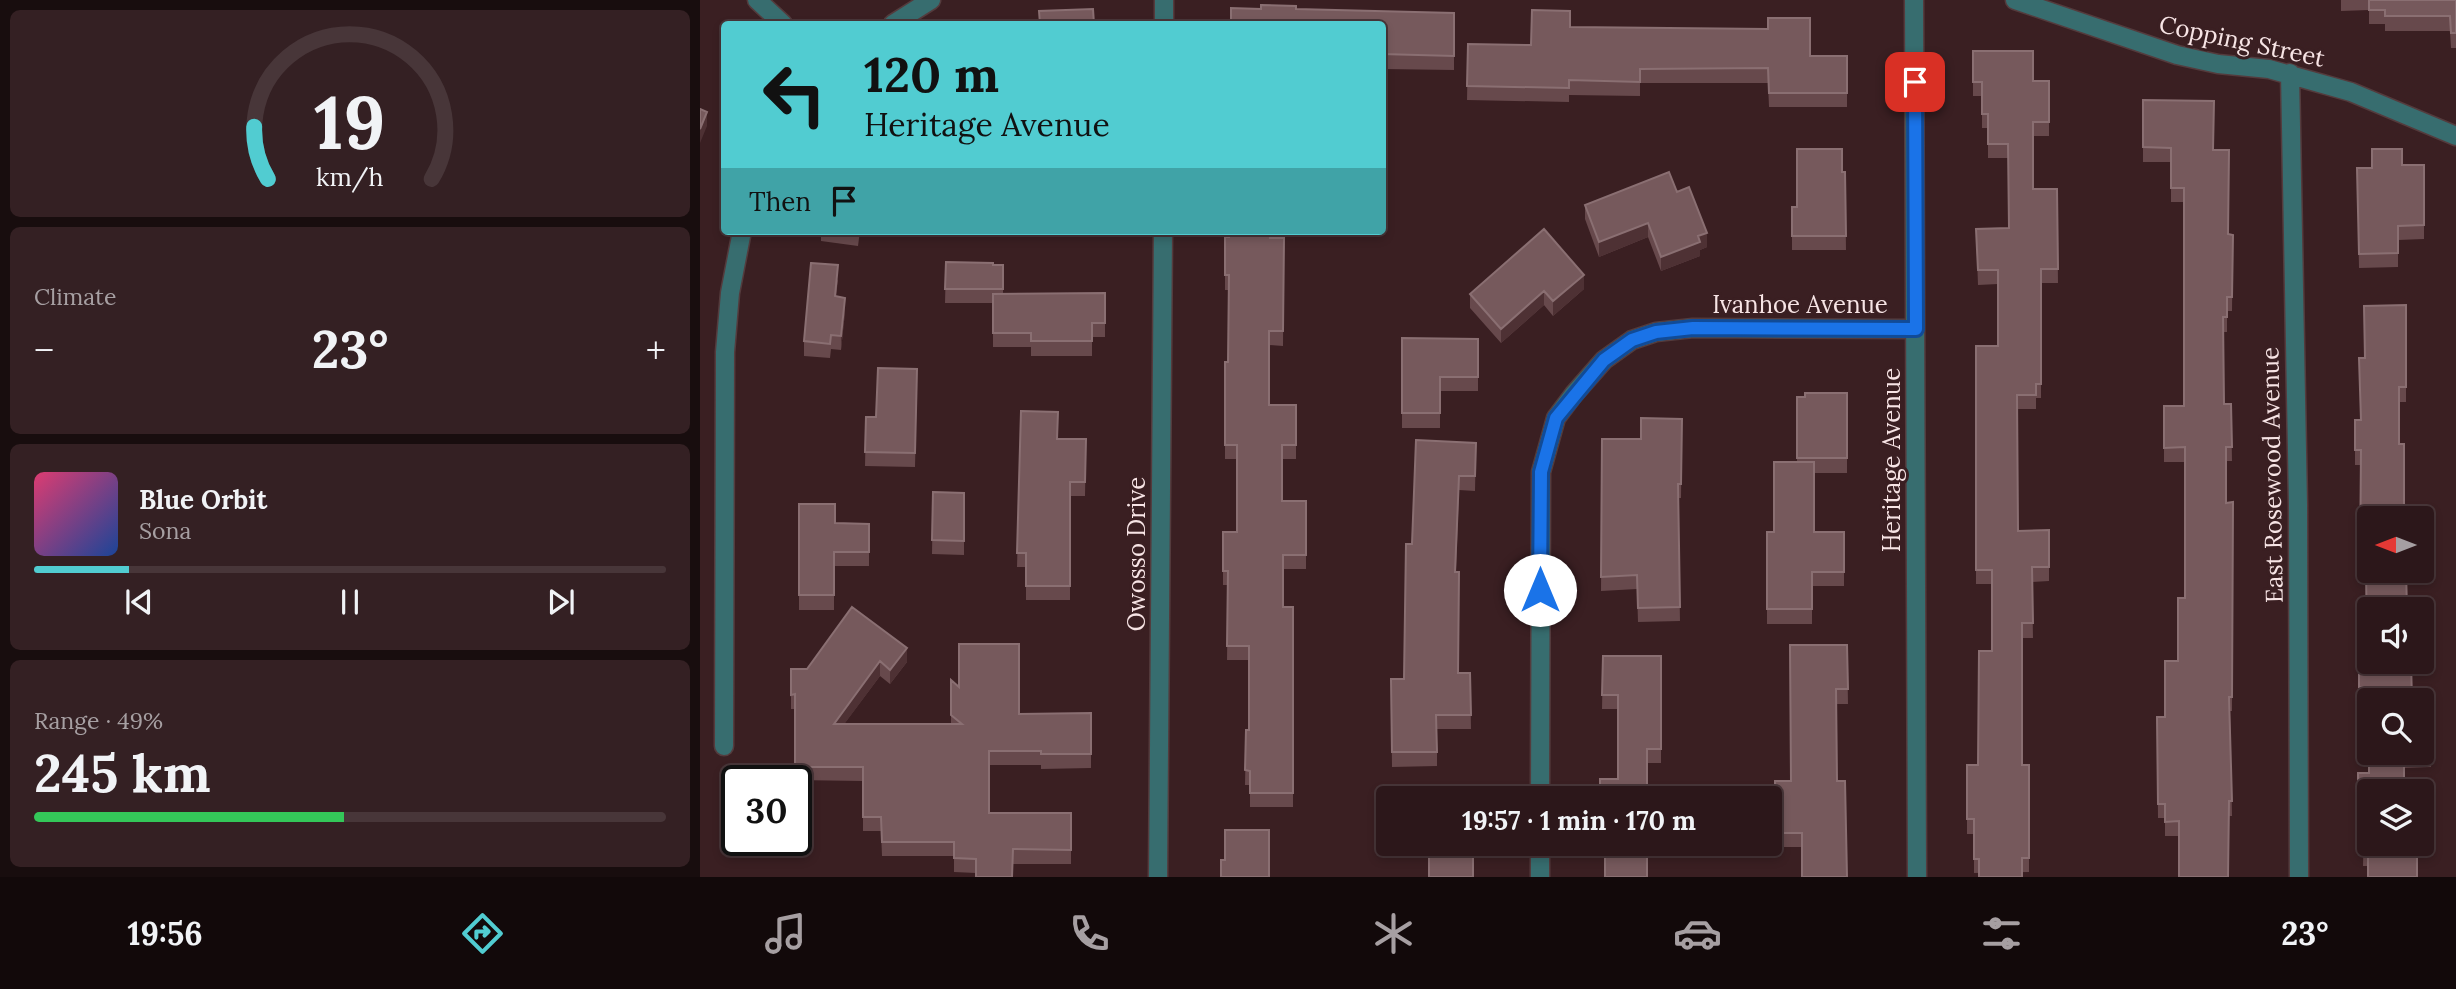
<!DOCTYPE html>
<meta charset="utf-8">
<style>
body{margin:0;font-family:Lora,serif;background:#342023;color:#f1f3f6;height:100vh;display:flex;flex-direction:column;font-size:26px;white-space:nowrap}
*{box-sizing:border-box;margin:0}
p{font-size:23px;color:#a69fa2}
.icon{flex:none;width:38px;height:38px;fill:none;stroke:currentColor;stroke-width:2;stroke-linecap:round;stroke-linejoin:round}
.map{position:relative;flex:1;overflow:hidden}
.panel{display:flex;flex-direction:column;gap:10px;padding:10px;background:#180d0e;width:700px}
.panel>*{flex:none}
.guide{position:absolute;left:21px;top:21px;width:665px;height:214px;border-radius:7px;box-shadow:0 4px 10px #0003,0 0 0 2px #483639;background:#51ccd1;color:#111;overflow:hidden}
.needle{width:46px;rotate:270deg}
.fabs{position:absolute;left:1657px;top:506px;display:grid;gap:14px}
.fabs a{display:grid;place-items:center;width:77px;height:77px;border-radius:7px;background:#2c171a;box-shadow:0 4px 10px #0003,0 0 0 2px #483639;font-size:35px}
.speed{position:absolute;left:21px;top:765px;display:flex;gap:14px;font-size:35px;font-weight:700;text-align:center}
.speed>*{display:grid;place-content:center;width:91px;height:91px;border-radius:50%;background:#2c171a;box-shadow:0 4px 10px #0003,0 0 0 2px #483639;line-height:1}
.speed .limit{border:4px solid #111;border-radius:10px;background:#fff;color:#111}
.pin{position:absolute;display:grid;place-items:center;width:60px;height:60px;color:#fff;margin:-30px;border-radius:14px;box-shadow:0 4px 10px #0006}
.me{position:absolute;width:77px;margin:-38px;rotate:0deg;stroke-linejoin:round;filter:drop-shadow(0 0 5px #0008)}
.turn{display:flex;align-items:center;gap:24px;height:147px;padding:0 28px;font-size:32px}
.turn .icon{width:91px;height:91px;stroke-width:2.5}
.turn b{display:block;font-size:49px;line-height:60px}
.then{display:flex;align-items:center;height:66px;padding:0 28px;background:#0003;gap:14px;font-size:26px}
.big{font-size:52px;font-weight:700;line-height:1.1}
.panel .widget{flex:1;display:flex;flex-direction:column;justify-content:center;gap:10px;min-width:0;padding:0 24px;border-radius:10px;background:#342023}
.panel .dial{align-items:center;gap:0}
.dial svg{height:182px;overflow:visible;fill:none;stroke:#483639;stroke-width:7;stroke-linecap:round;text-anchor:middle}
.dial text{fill:#f1f3f6;stroke:none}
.song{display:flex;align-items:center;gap:21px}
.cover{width:84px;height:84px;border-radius:10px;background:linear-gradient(135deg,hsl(340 70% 55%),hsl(220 70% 35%))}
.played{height:7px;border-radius:4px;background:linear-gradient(90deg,#51ccd1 15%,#483639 15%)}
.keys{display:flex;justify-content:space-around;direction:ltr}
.heat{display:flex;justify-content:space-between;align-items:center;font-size:38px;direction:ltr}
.charge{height:10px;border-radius:5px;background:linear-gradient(90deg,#34c759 49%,#483639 0)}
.trip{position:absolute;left:676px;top:786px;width:406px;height:70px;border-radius:7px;background:#2c171a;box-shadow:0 4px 10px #0003,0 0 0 2px #483639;font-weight:700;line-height:70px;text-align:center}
.tabs{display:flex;height:112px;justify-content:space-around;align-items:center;background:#12090a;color:#a69fa2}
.tabs .icon{width:49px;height:49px}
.tabs .selected{color:#51ccd1}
.tabs b{font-size:32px;color:#f1f3f6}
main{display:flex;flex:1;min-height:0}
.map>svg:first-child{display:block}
</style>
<main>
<section class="panel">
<div class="widget dial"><svg viewBox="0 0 100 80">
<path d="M14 69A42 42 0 1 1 86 69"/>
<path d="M14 69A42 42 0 0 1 8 46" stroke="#51ccd1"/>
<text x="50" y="56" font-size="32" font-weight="700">19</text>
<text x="50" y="72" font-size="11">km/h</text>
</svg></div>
<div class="widget"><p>Climate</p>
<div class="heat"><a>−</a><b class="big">23°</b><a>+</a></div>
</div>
<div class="widget">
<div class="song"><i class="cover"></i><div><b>Blue Orbit</b><p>Sona</p></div></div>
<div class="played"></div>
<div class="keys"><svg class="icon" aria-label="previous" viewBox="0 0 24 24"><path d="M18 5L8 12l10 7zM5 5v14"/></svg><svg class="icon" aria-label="pause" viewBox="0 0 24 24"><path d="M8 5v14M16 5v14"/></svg><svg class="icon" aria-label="next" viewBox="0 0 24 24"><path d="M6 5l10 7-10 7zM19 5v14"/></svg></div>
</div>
<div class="widget"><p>Range · 49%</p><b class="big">245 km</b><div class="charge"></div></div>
</section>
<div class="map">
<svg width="1756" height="877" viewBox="0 0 1756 877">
<rect width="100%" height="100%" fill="#3a1f22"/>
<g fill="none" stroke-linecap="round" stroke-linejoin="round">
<defs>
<path id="minor" d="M57 0 83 24
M1214 0 1217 877
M1315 0 1477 55 1518 64 1569 69 1651 92 1756 136
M193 24 231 0
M1590 73 1598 505 1599 877
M24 746 25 352 30 293 42 231
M840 798 841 472 856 418 874 394 904 360 932 340 956 332 993 328 1215 329
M840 844V877"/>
<path id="tertiary" d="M464 24V0
M458 877 463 231"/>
</defs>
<use href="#minor" stroke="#543b3d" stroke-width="21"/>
<use href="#tertiary" stroke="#543b3d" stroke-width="21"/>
<use href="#minor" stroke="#376d6f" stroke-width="18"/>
<use href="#tertiary" stroke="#376d6f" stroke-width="18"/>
</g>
<path fill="#67494c" d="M1641 0H1756V48H1751L1750 31H1685V24H1669V10L1641 11Z
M596 9 754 13V70L682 69V24Z
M870 27 1110 56H1147V107H1069L1068 83H940V96L869 95V102L767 100 768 44 831 45Z
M1273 51 1333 81H1349V136H1333V189H1357L1358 283H1341V398H1336V409H1317L1318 531 1349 530V581L1332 582 1333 638H1322V765H1329V872L1274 873V834H1267V765H1278L1292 651V584H1276V346H1298V284L1278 285 1276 229 1309 228 1308 158H1288V128H1282V96H1273Z
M1443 100 1514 150 1528 234 1533 235 1532 311H1527V332H1523L1524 404H1531L1532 461H1526V503L1533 502 1532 711H1530L1532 816H1529L1479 836H1465V818H1458L1457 717H1465L1478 661 1485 598V462H1464V421L1484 406V202H1471V162H1443Z
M1702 165H1724V239L1698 240V267L1659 268 1657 168H1672Z
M1142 172H1145L1146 250H1092V207H1097Z
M977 192 1007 247 1000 250V256L961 271 948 237 899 257 885 219V205Z
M121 231H160L158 246 121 241Z
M525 237 584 238 583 346 569 345V405H596V459H582V501H606V569H583V607H593V807H550V785H545L546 730H549V660H527L528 585H523V532H537V459H525V362H528L529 290H525Z
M246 262 303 265V294L405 293V337H392V356H331V347H293V303H245Z
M138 279 136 297 145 312 141 350 131 349 130 358 104 356V341Z
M884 289 853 316 844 305 801 343 770 308V294Z
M1706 305V402H1699L1670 570H1722V528H1728L1729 583H1707L1670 752 1731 705V767L1704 768 1668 866H1663L1664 819 1658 818V773H1669V701H1659V646L1667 645 1666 584H1660L1661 465H1655V420H1660L1665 358Z
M702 338 778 339V391H740V428H702Z
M217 384 215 467 165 466 166 417H176Z
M1147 393V473H1114V532H1144V586H1112V624H1067V532H1074L1097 462V397Z
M321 411 357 439H386L385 496H370V600H326V567H317Z
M982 419 981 498H978L980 621 938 622 937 589 901 591 902 439H941Z
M776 443 775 491 759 490 756 572 758 673H770L771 729H737V766L692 767 691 679H704L712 544Z
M233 492 264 493V555L232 554Z
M99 504 135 523 169 524V566H134V610H99Z
M152 607 207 662 190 684 180 676 144 724H251V680L259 687 319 714 391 713V768L341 769V765H289V813H371V864H313L276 873 254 872V856H182L181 831H163V781L95 780V709H91V669H107Z
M1147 645 1148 704H1136L1102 847H1075V781H1091Z
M903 656H961V763H947L918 709H902Z"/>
<path fill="#4e3134" d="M7 112V126L0 143V129Z
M948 223V237L899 257V242Z
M1007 233V247L1000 250V256L961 271V257L998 236Z
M884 275V289L853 316V301Z
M844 291V305L801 343V329Z
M145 298V312L141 350V336Z
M207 648V662L190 684V670Z
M180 661V676L134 738V724Z"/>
<path fill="#76595c" stroke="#8a6f72" stroke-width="2" d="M1669 0H1756V33H1751L1750 16H1685V10H1669Z
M561 5 596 6V9L754 13V56L682 54V24H531V8L561 9Z
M393 9 394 24H340L339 11Z
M832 10 870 11V27L1068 29V18H1110V56H1147V93H1069L1068 68 940 69V82L869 80V88L767 86 768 44 831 45Z
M1273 51H1333V81H1349V122H1333V189H1357L1358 269H1341V384H1336V395H1317L1318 531 1349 530V567H1332L1333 623H1322V765H1329V858H1322V877H1279V859H1274V819H1267V765H1278L1279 651H1292V570H1276V346H1298V270H1278L1276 229 1309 228 1308 144H1288V114H1282V82H1273Z
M1443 100 1514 101 1513 150H1529L1528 234 1533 235 1532 297H1527V317H1523L1524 404H1531L1532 447H1526V503L1533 502 1532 697H1529L1532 801H1529L1528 877H1479V821L1465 822V804H1458L1457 717H1465V661H1478V598H1485V447L1464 448V406H1484V188H1471V148L1443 147Z
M0 109 7 112 0 129Z
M1097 149H1142V172H1145L1146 236H1092V207H1097Z
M1672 149H1702V165H1724V225L1698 226V253L1659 254 1657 168H1672Z
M969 172 977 192 989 187 1007 233 998 236 1000 242 961 257 948 223 899 242 885 205Z
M844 229 884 275 853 301 844 291 801 329 770 294Z
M529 231H570V238H584L583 331H569V405H596V445H582V501H606V555H583V607H593V793H550V771L545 770 546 730H549V646H527L528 571H523V532H537V445H525V362H528L529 275H525V237H529Z
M246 262 293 263V265H303V289H245Z
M111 263 138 265 135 296 145 298 141 336 131 335 130 344 104 341Z
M405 293V323H392V341H331V333H293V294Z
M1706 305V387H1699V444H1704V518H1670V570H1706L1707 609H1670V662H1711L1712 700H1670V752H1722V706L1731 705V753L1704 754V791H1670V844H1717V877H1668V852H1663L1664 805 1658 804V773H1669V687H1659V646L1667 645 1666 570H1660L1661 450H1655V420H1661L1659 358H1665L1664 306Z
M702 338 778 339V377H740V413H702Z
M178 368 217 369 215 453 165 452 166 417H176Z
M1105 393H1147V458H1097V397H1105Z
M321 411 358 412 357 439H386L385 482H370V586H326V553H317Z
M941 418 982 419 981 484H978L980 607 938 608 937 575 901 577 902 439H941Z
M716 440 776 443 775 476H759L755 572H759L758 673H770L771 715H736L737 752H692L691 679H704L706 544H712Z
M1074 462H1114V532H1144V572H1112V609H1067V532H1074Z
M233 492 264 493V541L232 540Z
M99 504H135V523L169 524V552H134V595H99Z
M1722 528H1728L1729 569H1722Z
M152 607 207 648 190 670 180 661 134 724H262L251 715V680L259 687V644H319V714L391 713V754H341V751H289V813H371V850L313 849 312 877H276V859L254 858V842H182L181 817H163V767H95V694L91 695V669H107Z
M1090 645H1147L1148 689H1136L1137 781H1145L1147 877H1102V833H1075V781H1091Z
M903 656H961V749H947V798H900V779H918V695H902Z
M772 786V798H728V787Z
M525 830H569V877H521V860H525Z
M729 844H773V877H729Z
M905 844H947V877H905Z"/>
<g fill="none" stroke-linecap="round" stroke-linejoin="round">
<defs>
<path id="route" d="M840 590 841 472 856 418 904 360 932 340 956 332 993 328 1216 329 1215 82"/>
</defs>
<use href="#route" stroke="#114b97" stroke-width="18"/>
<use href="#route" stroke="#1a73e8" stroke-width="12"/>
</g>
<g text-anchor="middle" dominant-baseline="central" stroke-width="6" stroke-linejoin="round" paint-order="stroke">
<g font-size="24" fill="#f7e4e5" stroke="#3a1f22">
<text transform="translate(1542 41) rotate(12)">Copping Street</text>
<text x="1100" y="304">Ivanhoe Avenue</text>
<text transform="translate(1191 460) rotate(-90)">Heritage Avenue</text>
<text transform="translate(1572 475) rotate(-91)">East Rosewood Avenue</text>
<text transform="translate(436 554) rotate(-90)">Owosso Drive</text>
</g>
</g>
</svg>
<div class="fabs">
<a><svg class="needle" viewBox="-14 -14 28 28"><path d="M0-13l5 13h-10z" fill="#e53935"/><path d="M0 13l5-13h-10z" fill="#a69fa2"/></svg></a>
<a><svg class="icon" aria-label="sound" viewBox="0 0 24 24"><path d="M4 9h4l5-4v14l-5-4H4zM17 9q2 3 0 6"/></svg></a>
<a><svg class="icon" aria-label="search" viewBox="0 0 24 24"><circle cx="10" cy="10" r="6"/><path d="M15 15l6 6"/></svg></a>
<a><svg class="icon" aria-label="layers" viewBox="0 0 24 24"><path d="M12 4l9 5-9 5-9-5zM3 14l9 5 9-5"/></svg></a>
</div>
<div class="speed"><div class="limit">30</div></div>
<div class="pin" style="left:1215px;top:82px;background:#d93025"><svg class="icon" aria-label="arrive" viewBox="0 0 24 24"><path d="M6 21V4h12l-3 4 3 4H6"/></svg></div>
<svg class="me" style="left:840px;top:590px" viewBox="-20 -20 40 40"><circle r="19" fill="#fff"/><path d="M0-13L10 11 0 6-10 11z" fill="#1a73e8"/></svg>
<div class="trip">19:57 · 1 min · 170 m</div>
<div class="guide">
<div class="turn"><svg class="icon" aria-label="left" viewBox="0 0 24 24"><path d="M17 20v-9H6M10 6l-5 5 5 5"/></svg><div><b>120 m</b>Heritage Avenue</div></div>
<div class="then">Then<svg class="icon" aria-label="arrive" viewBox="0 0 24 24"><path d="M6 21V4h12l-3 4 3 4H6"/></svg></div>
</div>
</div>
</main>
<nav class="tabs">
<b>19:56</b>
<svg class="icon selected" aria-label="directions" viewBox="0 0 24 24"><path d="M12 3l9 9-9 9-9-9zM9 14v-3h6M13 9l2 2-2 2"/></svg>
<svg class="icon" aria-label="music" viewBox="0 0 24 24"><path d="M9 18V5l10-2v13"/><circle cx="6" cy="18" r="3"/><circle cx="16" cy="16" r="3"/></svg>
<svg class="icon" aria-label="phone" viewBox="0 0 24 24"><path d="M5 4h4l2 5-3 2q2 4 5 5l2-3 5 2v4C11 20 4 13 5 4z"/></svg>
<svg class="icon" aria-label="climate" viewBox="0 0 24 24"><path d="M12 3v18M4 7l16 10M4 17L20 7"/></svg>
<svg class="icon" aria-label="car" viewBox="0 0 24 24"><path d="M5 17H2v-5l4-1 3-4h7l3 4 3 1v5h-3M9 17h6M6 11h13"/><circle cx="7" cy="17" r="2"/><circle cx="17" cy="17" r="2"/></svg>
<svg class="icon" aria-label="filters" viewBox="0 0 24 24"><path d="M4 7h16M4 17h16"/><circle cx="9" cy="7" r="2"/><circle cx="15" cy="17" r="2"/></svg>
<b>23°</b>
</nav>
